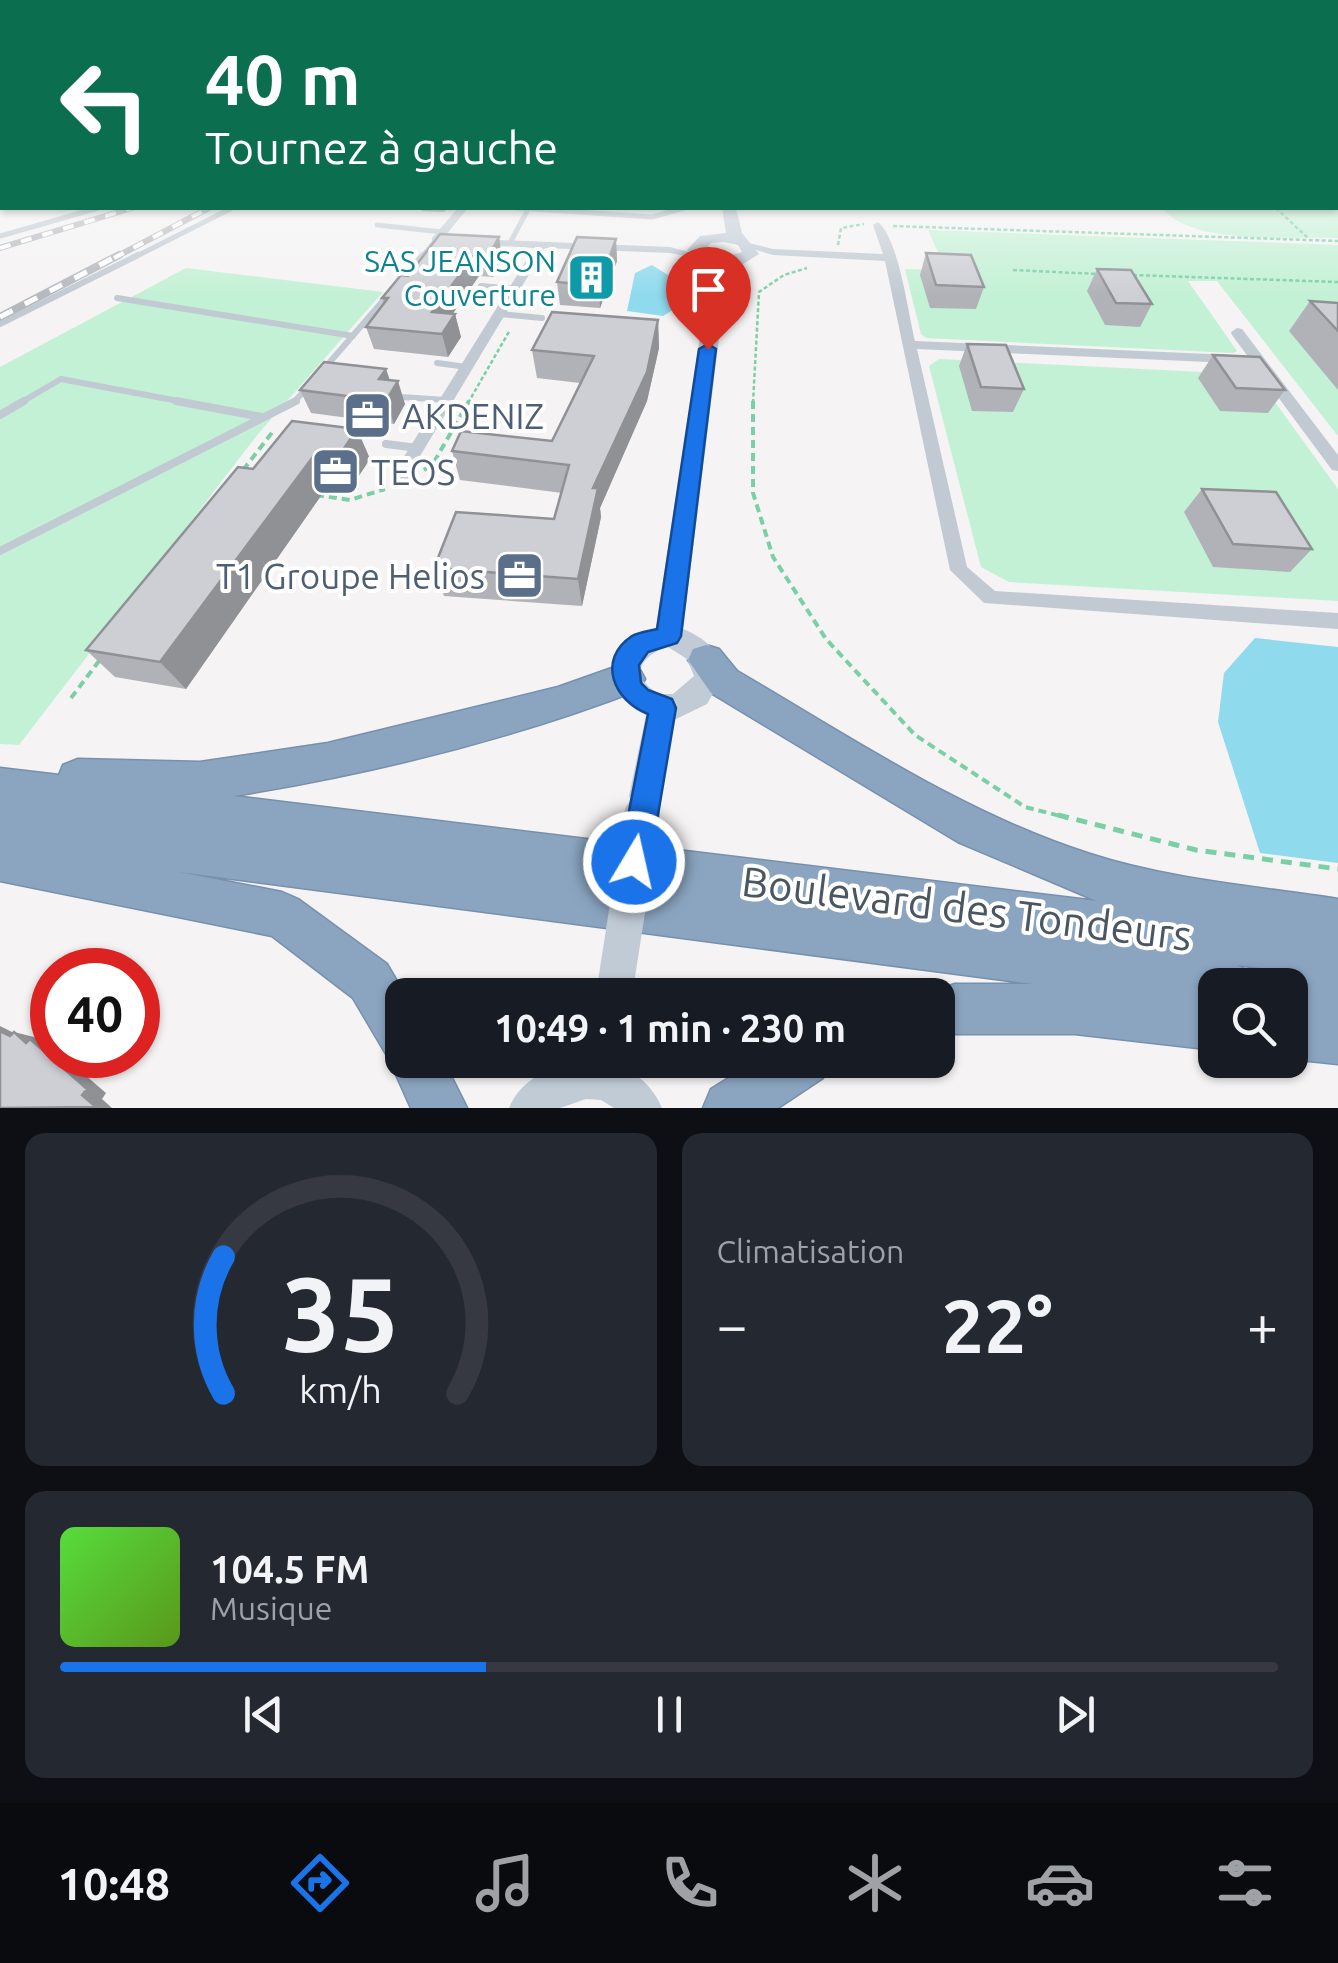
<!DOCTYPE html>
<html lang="fr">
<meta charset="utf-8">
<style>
body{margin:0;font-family:Ubuntu,sans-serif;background:#242831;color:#f1f3f6;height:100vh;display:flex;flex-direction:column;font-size:38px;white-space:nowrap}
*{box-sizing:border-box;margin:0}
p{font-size:32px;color:#9ea1a6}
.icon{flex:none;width:55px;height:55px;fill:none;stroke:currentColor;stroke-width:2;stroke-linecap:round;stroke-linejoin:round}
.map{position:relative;height:1108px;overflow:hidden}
.sheet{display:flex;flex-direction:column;gap:25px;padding:25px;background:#0d0f14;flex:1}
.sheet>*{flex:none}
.top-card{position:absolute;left:0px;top:0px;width:1340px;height:210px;box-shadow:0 2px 8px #0004;background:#0b6e4f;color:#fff;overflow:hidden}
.buttons{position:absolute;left:1198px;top:968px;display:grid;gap:20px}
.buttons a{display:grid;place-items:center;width:110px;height:110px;border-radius:20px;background:#171b24;box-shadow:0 2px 8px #0004;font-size:50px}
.speed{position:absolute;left:30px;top:948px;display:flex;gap:20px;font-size:50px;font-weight:700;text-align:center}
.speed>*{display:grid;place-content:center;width:130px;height:130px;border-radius:50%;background:#171b24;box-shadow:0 2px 8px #0004;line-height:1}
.speed .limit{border:15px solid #d22;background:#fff;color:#111}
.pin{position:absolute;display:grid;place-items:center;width:85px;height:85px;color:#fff;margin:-102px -42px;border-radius:50% 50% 50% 0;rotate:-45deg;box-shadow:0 0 10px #0007}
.pin .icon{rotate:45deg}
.me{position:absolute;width:110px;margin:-55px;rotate:9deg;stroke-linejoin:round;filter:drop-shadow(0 0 8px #0008)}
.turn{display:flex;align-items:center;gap:35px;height:210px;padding:0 40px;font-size:45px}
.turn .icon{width:130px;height:130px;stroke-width:2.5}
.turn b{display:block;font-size:70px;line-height:85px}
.big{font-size:75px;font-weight:700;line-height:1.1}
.sheet .card{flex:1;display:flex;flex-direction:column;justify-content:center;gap:15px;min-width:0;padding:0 35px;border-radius:20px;background:#242831}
.sheet .dial{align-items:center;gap:0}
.dial svg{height:260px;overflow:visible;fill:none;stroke:#363941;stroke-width:7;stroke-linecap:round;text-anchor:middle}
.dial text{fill:#f1f3f6;stroke:none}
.song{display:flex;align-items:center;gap:30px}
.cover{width:120px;height:120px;border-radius:15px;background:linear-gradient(135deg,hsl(110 70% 55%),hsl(90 70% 35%))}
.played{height:10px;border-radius:5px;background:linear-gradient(90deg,#1a73e8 35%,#363941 35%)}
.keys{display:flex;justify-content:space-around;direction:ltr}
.heat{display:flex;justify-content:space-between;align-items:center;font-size:55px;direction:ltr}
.sheet .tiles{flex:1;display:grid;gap:25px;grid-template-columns:1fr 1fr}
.card:last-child{grid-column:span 2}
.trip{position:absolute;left:385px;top:978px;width:570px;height:100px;border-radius:20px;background:#171b24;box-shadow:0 2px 8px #0004;font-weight:700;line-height:100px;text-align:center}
.menu{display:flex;height:160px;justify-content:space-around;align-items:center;background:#090b0e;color:#9ea1a6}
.menu .icon{width:70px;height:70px}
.menu .current{color:#1a73e8}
.menu b{font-size:45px;color:#f1f3f6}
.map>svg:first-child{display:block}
</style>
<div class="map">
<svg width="1338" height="1108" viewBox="0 0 1338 1108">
<rect width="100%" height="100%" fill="#f5f3f3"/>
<path fill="#c3f1d5" d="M1338 166V238C1291 236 1192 246 1162 208H1338Z
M928 230 1338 245V436L1217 281H1188L1237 351 1233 353 926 338 921 334 905 269 946 270Z
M186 268 383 292 258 434 19 745 0 744V367Z
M939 359 1243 374 1259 380 1338 489V601L1009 582 981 567 929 366Z"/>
<path fill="#90daee" d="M652 265 676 280V308L663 316 627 311 635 273Z
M1255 638 1338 647V863L1260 853 1218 722 1224 673Z"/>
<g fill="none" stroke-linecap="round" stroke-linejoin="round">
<defs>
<path id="highway" d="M706 645 719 649 737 671C850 737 964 814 1090 854 1170 880 1255 886 1338 899V1064L1290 1059V985H1269L1273 976 1284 971 1237 965 1243 968 1250 985H1215V1050L1075 1034H955L938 1038V995H921L955 984H1034L179 872 282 892 298 899 387 964 405 995 402 1060H443L467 1108H411L389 1059 353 998 272 936 0 881V768L59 775 63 765 78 759 200 762 328 743 558 687 626 663 639 668 645 679 639 690C508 740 371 774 233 796L1097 901 958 842 711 693 688 660 693 649Z
M758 1060H831L823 1078 778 1108H703L711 1089Z"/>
</defs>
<use href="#highway" stroke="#7690ad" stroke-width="3"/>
<path stroke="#7ad0a6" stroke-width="2.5" stroke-dasharray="4 2.5" stroke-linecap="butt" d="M1276 208 1309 239
M893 226 1338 241
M838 245 841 228 864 224
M1013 270 1098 274
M1133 275 1338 282
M468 403 510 330
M753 403 759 292 784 275 807 268"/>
<path stroke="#7ad0a6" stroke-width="4" stroke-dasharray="8 5" stroke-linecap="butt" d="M753 401V493L773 557 826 639 915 735 1025 807 1068 818
M243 470 274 430
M424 470 433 464 469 401
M316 495 350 500 385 489
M71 698 99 661"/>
<path stroke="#7ad0a6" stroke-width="5" stroke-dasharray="11 8" stroke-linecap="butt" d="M1058 815 1196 850 1338 869"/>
<path stroke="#c1cad2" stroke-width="5" d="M519 208 652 217 684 208
M377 225 442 232
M0 236 98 208
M510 243 527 211
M133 258 232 208
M421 258 436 240"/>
<path stroke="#c1cad2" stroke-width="6" d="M398 283 423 255
M481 286 514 289
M117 298 353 336
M499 314 542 318
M0 324 138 255
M437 363 467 367
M323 370 388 295
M401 397 446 400
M20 403 61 379 189 403
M293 403 309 386"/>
<path stroke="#c1cad2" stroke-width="8" d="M176 401 262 417
M0 415 24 401
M386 444 418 448
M0 551 296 401"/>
<path fill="#c1cad2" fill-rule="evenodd" d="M458 208H468L440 242H432V238Z
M878 222C899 239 908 313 915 341L1232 355 1239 359 1232 363 917 349 967 567 995 591 1338 613V629L984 603 950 570 885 261 773 255 743 246 749 243 773 249 883 254 873 225Z
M476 239 670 247 705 256 699 259 670 253 545 248 411 471 407 488H395L393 484 395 471 534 248 472 244 470 242Z
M1237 328 1242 329 1338 455V471L1332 470 1232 335 1231 332Z"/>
<path fill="#c1cbd6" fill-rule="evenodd" d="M722 208H736L742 233 759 254 743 264 717 268 725 290 683 629C705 638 721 651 723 676L707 704 674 720 661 796 656 807 645 812 634 807 629 796 646 715C596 692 605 642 656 628L707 290 699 262 687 250 700 236 726 233ZM724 242 738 245 742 252 722 258 704 250 711 243ZM668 647 687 659 694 676 673 694H660C629 678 638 656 668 647Z
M571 1060C610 1058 646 1070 662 1108H614L601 1100 586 1099 560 1108H509C521 1080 544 1071 571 1060Z"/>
<use href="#highway" fill="#8ba5c1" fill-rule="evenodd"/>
<defs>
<path id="rail-far1" d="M0 248 132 208
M114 258 209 208"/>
<path id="rail" d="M0 317 119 255"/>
</defs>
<use href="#rail-far1" stroke="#b5b8bd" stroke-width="6"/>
<use href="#rail" stroke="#b5b8bd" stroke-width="8"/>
<use href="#rail-far1" stroke="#fff" stroke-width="4" stroke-dasharray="11" stroke-linecap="butt"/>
<use href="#rail" stroke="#fff" stroke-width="5" stroke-dasharray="14" stroke-linecap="butt"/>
<path stroke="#c1cbd6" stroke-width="29" d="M642 818 645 796"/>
<path stroke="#c1cbd6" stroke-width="36" d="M614 995 642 815"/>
</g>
<path fill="#b0b2b7" d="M422 208H448L444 212 422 211Z
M499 237 502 258 493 277 479 276 452 314H455L461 337 448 357 374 349 366 327 384 304 382 298 408 276Z
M616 239 617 261 600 308 560 305 557 282Z
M926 253 984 287 976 309 930 308 920 275Z
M1097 269 1152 304 1140 327 1105 325 1087 291Z
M1310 301 1338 303V390L1289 331Z
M658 320 659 348 647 401 600 508 601 517 582 606 444 596 434 568 554 519 562 493 460 480 452 451 552 441 580 383 537 378 532 350Z
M967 344 1024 389 1013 412 972 411 959 366Z
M1213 355 1285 390 1268 413 1220 411 1198 378Z
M390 380 405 404 394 424 311 413 300 390Z
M357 429 370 459 354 483 332 480 186 689 115 677 86 650 253 469Z
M1202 489 1312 549 1290 572 1213 567 1184 512Z"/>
<path fill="#909195" d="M499 237 502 258 493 277 489 255Z
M616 239 617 261 600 308 599 286Z
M475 254 479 276 438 335 432 312Z
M455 314 461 337 448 357 442 334Z
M658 320 659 348 647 401 600 508 601 517 582 606 578 579 593 488Z
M386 369 393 389 398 381 405 404 394 424 379 379Z
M357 429 370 459 354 483 341 453Z
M318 450 332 480 186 689 160 662Z
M0 1026 16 1034 14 1032 34 1037 39 1041 50 1044 52 1046V1055H62L106 1093 102 1099 112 1108H95L26 1043 0 1031Z"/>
<path fill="#cdcfd5" stroke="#909195" stroke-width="2.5" d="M440 234 499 237 489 255 475 254 432 312 455 314 442 334 366 327 388 298H382L401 275 408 276Z
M577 237 616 239 599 286 557 282Z
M926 253 971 255 984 287 936 285Z
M1097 269 1131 270 1152 304 1116 303Z
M1310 301 1338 303V331Z
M552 312 658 320 647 372 593 488H598L578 579 434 568 456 512 554 519 569 465 452 451 461 431 552 441 594 356 532 350Z
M967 344 1006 345 1024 389 981 387Z
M1213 355 1260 357 1285 390 1236 388Z
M324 362 386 369 379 379 398 381 386 401 300 390Z
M292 421 357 429 341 453 318 450 160 662 86 650 238 467 253 469Z
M1202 489 1276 492 1312 549 1233 544Z
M0 1031 10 1036 14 1032 26 1043 30 1039 87 1089 82 1095 96 1107 0 1108Z"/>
<linearGradient id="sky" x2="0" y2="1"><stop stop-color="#85c3ea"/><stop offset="0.48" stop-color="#fafafa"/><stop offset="1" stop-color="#fafafa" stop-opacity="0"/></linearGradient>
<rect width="1338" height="296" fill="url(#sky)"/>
<path fill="#1a73e8" stroke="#114b97" stroke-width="2.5" d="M708 344 716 349 681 636 677 643 648 652 639 665 641 683 648 690 672 699 676 708 650 862 645 873 634 878 624 873 619 862 648 714C614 701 596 660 632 636 639 632 650 631 657 629L699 349Z"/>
<defs>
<symbol id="building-square" viewBox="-11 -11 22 22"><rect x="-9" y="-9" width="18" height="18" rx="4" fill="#0f9aa8" stroke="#fff"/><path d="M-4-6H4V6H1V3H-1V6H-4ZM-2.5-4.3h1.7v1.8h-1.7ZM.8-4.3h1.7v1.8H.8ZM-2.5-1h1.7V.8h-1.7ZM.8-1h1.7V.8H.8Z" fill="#fff"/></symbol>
<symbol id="office-square" viewBox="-11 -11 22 22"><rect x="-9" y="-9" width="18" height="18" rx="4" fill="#5c6f8a" stroke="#fff"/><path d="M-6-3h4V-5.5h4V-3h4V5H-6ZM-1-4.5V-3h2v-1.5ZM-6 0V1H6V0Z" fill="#fff"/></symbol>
</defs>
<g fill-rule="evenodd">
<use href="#building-square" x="564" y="250" width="55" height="55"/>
<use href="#office-square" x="340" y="388" width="55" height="55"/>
<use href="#office-square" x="308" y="444" width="55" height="55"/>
<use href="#office-square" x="492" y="548" width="55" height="55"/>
</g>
<g text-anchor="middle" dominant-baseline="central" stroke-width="8" stroke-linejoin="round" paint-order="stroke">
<g font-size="30" fill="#0d838f" stroke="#fff" text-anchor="end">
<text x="556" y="261">SAS JEANSON<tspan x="556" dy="34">Couverture</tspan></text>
</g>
<g font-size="35" fill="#4e5e75" stroke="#fff" text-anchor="start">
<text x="402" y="416">AKDENIZ</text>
<text x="371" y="472">TEOS</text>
<text x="485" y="576" text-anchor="end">T1 Groupe Helios</text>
</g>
<g font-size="42" fill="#4a5661" stroke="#fff">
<text transform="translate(967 908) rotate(7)">Boulevard des Tondeurs</text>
</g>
</g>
</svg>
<div class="buttons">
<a><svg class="icon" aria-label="search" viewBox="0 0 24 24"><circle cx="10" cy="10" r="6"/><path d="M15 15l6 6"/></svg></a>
</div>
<div class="speed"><div class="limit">40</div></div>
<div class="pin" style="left:708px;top:349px;background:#d93025"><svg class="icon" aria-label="arrive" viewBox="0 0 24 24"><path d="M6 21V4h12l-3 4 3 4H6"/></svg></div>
<svg class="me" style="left:634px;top:862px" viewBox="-20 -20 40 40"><circle r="17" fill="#1a73e8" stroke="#fff" stroke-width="3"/><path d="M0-11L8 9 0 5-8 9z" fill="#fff"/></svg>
<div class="trip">10:49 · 1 min · 230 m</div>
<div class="top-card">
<div class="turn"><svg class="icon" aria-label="left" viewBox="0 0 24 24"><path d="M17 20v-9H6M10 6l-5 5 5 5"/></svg><div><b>40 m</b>Tournez à gauche</div></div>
</div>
</div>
<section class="sheet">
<div class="tiles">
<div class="card dial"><svg viewBox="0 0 100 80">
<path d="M14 69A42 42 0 1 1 86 69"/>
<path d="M14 69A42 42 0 0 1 14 27" stroke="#1a73e8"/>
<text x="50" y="56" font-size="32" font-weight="700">35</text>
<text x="50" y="72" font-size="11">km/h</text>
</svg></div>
<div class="card"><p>Climatisation</p>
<div class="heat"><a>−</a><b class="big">22°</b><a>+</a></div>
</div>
<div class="card">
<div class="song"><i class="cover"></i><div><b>104.5 FM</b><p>Musique</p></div></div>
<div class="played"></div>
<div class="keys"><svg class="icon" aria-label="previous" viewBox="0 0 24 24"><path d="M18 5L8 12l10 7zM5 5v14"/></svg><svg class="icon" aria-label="pause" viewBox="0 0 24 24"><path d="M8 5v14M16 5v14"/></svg><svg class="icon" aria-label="next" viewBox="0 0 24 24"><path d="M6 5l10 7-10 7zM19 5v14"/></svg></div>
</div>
</div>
</section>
<nav class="menu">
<b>10:48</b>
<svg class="icon current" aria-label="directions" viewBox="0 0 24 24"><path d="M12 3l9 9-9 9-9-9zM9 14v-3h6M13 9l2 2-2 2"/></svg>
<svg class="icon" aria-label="music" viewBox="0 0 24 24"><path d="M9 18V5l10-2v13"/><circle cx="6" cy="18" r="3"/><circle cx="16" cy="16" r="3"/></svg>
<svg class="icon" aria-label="phone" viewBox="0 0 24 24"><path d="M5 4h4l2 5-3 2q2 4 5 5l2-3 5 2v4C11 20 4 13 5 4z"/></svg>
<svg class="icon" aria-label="climate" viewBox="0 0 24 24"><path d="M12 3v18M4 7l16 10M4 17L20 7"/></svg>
<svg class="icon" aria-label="car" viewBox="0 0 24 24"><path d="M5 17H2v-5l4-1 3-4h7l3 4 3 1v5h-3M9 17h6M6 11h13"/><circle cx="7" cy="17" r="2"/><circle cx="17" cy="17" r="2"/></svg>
<svg class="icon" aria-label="filters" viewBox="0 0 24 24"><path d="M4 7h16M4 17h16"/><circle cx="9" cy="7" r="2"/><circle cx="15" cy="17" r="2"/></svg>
</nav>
